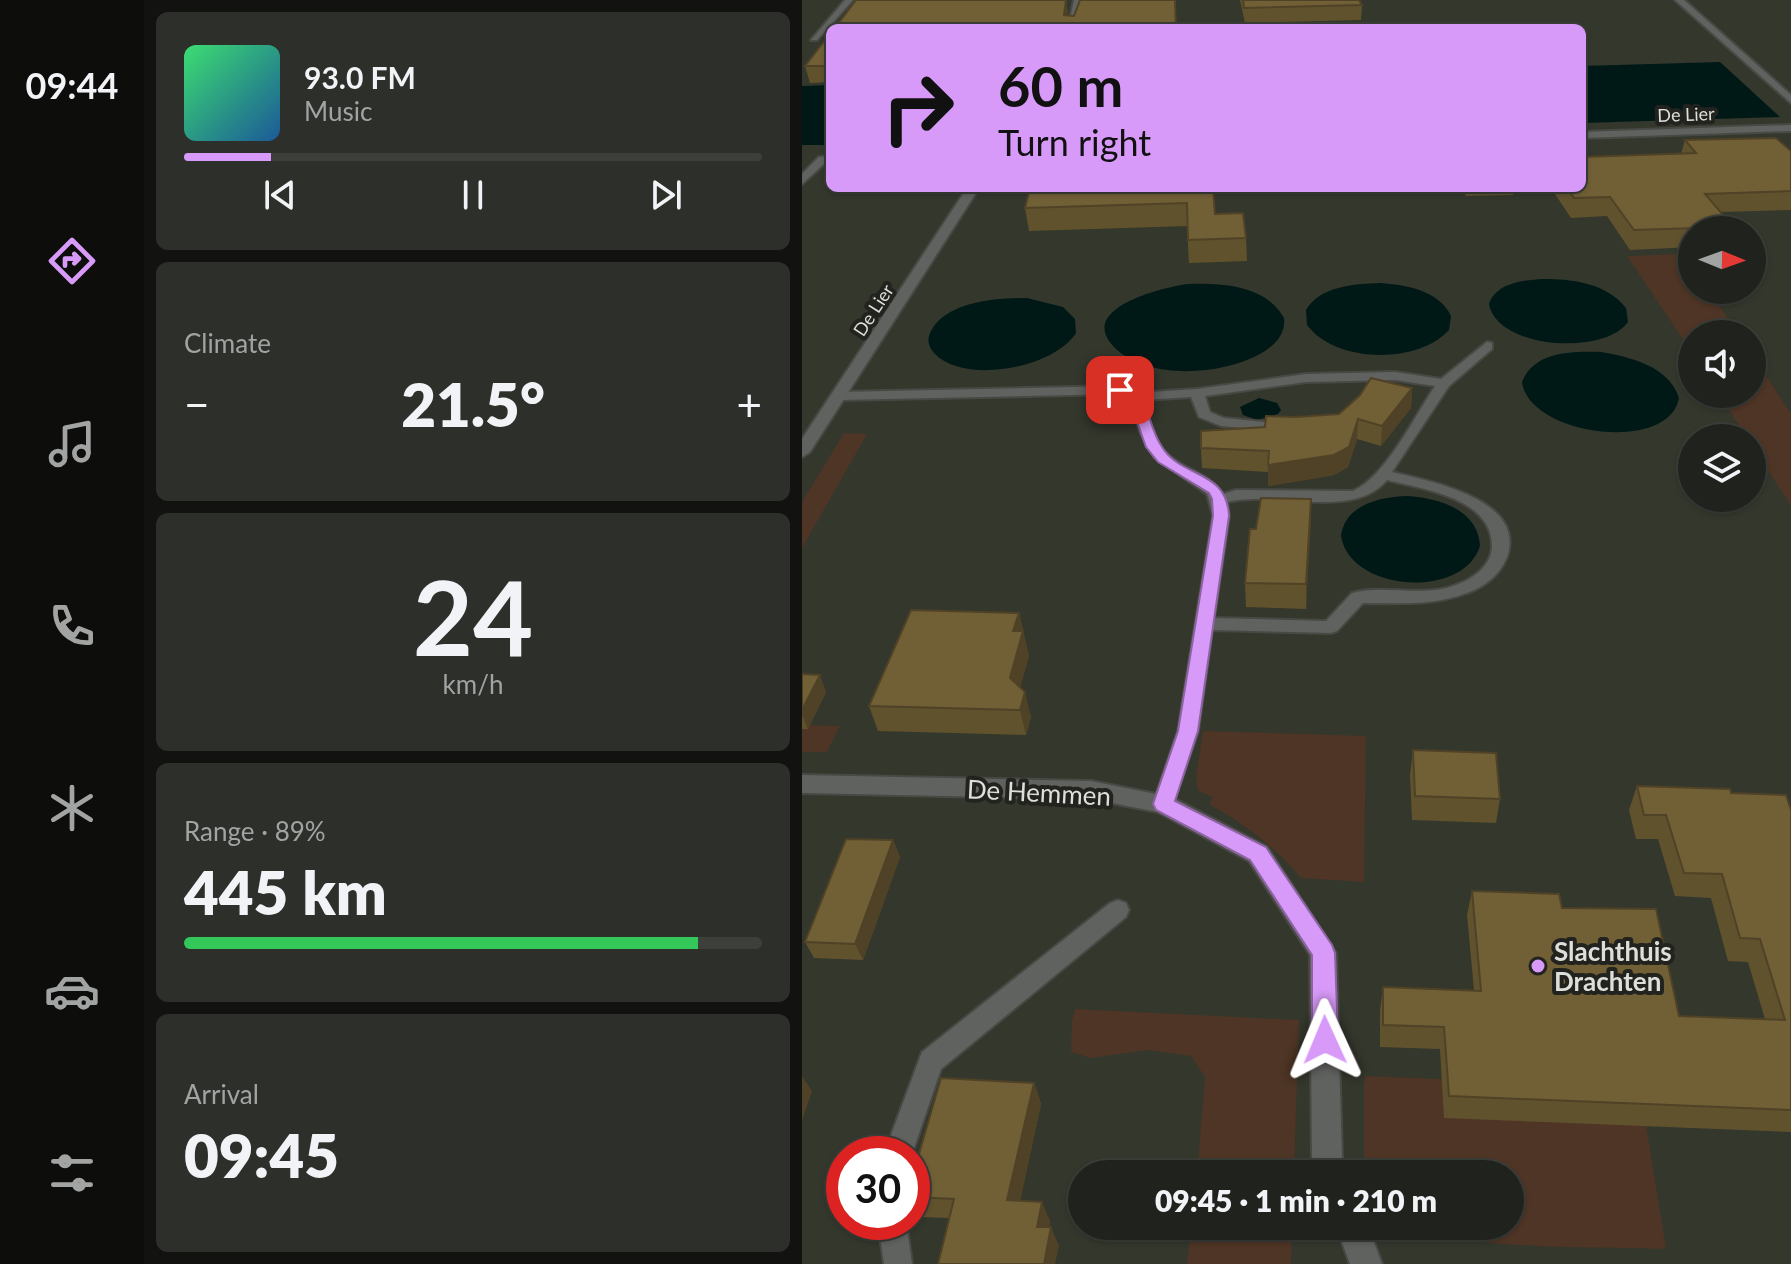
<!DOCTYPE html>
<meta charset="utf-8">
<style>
body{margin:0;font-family:Lato,sans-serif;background:#2d2f2a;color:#f1f3f6;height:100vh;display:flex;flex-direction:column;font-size:30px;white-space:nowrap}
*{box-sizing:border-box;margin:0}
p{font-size:26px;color:#a2a4a4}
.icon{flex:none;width:44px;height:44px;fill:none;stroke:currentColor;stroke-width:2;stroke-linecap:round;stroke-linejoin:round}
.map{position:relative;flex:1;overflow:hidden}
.side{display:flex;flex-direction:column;gap:12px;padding:12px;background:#121310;width:658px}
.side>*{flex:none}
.banner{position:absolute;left:24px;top:24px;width:760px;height:168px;border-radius:12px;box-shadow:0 2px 6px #0004,0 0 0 2px #3d3f3b;background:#d89af8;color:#111;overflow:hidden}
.needle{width:52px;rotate:91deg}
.buttons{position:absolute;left:876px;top:216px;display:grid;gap:16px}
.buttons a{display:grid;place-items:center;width:88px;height:88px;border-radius:50%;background:#20221d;box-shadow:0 2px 6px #0004,0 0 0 2px #3d3f3b;font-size:40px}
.speed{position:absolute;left:24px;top:1136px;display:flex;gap:16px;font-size:40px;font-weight:700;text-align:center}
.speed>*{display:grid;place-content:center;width:104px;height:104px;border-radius:50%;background:#20221d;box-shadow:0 2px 6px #0004,0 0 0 2px #3d3f3b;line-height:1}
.speed .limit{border:12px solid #d22;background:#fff;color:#111}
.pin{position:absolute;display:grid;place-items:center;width:68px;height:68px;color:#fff;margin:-34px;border-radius:16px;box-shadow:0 4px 12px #0006}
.me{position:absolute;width:88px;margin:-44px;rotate:359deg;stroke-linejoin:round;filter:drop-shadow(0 0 6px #0008)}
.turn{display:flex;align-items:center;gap:28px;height:168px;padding:0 40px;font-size:36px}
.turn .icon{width:104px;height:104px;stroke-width:2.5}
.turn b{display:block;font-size:56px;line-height:68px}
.big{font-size:60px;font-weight:800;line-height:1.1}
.side .widget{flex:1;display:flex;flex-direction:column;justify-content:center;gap:12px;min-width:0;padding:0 28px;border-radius:12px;background:#2d2f2a}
.side .dial{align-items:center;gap:0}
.dial b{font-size:104px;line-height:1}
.song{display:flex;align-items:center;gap:24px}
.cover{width:96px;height:96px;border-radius:12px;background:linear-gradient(135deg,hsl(140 70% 55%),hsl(210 70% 35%))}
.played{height:8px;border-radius:4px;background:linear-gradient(90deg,#d89af8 15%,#3d3f3b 15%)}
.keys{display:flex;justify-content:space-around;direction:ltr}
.heat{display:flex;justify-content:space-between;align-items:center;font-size:44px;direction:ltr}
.charge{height:12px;border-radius:6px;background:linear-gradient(90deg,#34c759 89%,#3d3f3b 0)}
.trip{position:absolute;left:266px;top:1160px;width:456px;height:80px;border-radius:40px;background:#20221d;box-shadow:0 2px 6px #0004,0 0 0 2px #3d3f3b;font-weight:800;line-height:80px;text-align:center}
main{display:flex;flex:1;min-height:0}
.tabs{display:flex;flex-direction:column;width:144px;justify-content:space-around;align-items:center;background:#0d0e0c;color:#a2a4a4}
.tabs .icon{width:56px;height:56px}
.tabs .current{color:#d89af8}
.tabs b{font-size:36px;color:#f1f3f6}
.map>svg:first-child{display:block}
</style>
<main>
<nav class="tabs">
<b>09:44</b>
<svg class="icon current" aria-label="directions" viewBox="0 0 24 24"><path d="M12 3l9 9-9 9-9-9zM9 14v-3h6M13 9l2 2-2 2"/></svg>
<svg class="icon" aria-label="music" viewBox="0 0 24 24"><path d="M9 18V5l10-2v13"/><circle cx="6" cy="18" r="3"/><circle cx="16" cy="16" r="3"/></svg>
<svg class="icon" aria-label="phone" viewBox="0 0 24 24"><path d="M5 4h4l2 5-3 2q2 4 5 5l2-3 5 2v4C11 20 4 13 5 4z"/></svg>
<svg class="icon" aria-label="climate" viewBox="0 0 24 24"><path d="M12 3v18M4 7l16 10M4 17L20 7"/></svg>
<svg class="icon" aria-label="car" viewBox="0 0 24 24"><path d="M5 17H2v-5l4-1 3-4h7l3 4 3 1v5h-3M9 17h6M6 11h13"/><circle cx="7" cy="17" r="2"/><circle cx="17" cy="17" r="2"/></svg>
<svg class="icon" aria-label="filters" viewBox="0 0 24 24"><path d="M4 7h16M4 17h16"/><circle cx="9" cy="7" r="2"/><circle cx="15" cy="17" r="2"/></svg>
</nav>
<section class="side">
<div class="widget">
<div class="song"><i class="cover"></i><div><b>93.0 FM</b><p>Music</p></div></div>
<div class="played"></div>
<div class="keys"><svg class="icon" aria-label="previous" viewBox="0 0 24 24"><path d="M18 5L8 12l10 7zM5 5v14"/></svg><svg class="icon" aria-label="pause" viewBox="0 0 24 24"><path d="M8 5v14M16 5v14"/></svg><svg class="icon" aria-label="next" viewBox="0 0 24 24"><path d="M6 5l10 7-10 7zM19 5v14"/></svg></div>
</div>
<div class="widget"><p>Climate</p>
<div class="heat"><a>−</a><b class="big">21.5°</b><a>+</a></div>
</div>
<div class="widget dial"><b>24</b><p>km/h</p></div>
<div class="widget"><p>Range · 89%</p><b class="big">445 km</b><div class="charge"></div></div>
<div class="widget"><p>Arrival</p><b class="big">09:45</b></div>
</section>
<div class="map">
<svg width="989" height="1264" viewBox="0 0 989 1264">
<rect width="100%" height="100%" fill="#2b2d27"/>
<path fill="#34372c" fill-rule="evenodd" d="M0 0H989V1264H0ZM28 28H780V188H28ZM890 230H950V290H890ZM890 334H950V394H890ZM890 438H950V498H890ZM42 1154H110V1222H42ZM280 1174H708V1226H280Z"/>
<path fill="#4e3525" d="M883 254 890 264V290H907L936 334H890V353L825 256Z
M950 354 989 414V506L950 445V438H945L917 394H950Z
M42 433 65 434 0 548V502Z
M0 725 38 726 25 752H0Z
M401 731 564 736 562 882 499 878C472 846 444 825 407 804L411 797 396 791 394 777Z
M273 1009 497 1020 492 1174H395L403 1077 389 1056 346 1050 288 1058 269 1052 270 1021Z
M562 1076 838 1087 864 1249C780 1246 684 1251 604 1227L708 1226V1174H565L562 1169Z
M389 1226H490L489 1264H385Z"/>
<path fill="#001917" d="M918 62 978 117 780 123V66Z
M28 85V145H0V86Z
M741 279C771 279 804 283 824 308L826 322C802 356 695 349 687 304 694 283 721 280 741 279Z
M578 283C604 285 637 290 649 316L647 330C615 365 533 363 505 325L504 310C518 286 552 284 578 283Z
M386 284C419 283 464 285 482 318 484 336 471 347 456 355 418 375 348 380 314 349 271 309 361 287 386 284Z
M225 298 261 307 273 319 274 333C252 368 163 385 133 354 127 348 124 340 129 331 145 301 195 298 225 298Z
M799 352C828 357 867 366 877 398 867 454 727 436 720 382 732 351 771 351 799 352Z
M457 398 475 403 479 410 476 414 455 420 441 415 438 407Z
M605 496C636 498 676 509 678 546 661 600 548 592 539 536 543 504 579 497 605 496Z"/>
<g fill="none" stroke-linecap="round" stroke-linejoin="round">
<defs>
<path id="lane" d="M272 0H280L274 28H266Z
M685 342 690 343V349L647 386 590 472C627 481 725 499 705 557 698 575 682 587 665 593 631 606 596 603 561 603L535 631 529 633 410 630 396 731 371 804 368 810 361 812 354 810 351 804 376 731 411 516 405 494 352 457 339 434 327 399 316 394 37 400 30 396 37 392 318 386 335 393 395 389 504 374 593 372 639 379ZM593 380 633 386C613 416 583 477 551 491L434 490 421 494C407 473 381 470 364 453 351 439 347 417 341 400L389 397 397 417 419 426 486 432 491 431V425L422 418 408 412 403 396 504 382ZM585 480C621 489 691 498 690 547 689 566 671 579 654 585 620 598 583 584 550 593L524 621 412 618 427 516 425 502C473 490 550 521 585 480Z
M316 900 324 903 327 910 324 917 139 1069 110 1154H82L120 1052 308 903Z
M76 1222H104L110 1264H82Z"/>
<path id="street" d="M43 0H51L15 40H9Z
M873 0H882L989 95V103Z
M989 125V131L780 138V132Z
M28 156V162H24L0 184V174L17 157Z
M165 188H177L8 452 0 457V439Z
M0 775 289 781 369 797 465 847 534 953 540 1157 547 1174H517L510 1157 508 955 447 861 356 812 289 799 0 793Z
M534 1226H566L580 1264H548Z"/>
</defs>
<use href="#lane" stroke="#484944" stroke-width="4"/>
<use href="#street" stroke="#484944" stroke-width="4"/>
<use href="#lane" fill="#606260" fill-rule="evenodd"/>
<use href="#street" fill="#606260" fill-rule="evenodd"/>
</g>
<path fill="#61522e" d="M438 0H557L560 5 559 20 443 23Z
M28 34V82L8 83 3 66Z
M883 140 989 151V210L919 212 934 230H890V247L828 250 805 216 769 218 749 188H780L879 154Z
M411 188 413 214 444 238 445 261 387 263 385 226 227 231 223 208Z
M660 188H711V195L664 196Z
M950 248 958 257 952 277H950Z
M610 388 609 408 579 446 555 439 546 467 532 475 466 486V472L400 468 399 448 494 417 537 414Z
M509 499 504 609 444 607 443 583 454 529Z
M217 613 227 656 218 687 229 717 224 735 76 731 67 706Z
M0 674 24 692 6 729H0Z
M611 750 698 799 694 823 610 820 608 775Z
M835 786 929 793 989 810V1132L642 1118 638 1049 578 1047V1010L581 987 672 990 665 915 670 891 760 908 877 1016 963 1019 946 962 926 961 909 898 873 896 856 839H834L827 810Z
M91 840 98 857 61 960 12 958 3 942Z
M232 1083 239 1104 218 1201 248 1221 247 1227 257 1246 148 1218 116 1217 110 1206V1178Z"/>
<path fill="#4f4226" d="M264 0 266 12 264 28 262 15Z
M610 388 609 408 579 446 580 426Z
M556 419 555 439 546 467 532 475 466 486V465Z
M509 499V522L504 609V584Z
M217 613 227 656 214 702 208 678 211 631Z
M18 675 24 692 6 729 0 715V710Z
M223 692 229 717 224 735 218 710Z
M91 840 98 857 61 960 53 944Z
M0 1076 10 1091 0 1121Z
M232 1083 239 1104 214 1220 205 1200Z
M240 1202 248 1221 244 1246 235 1227Z
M249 1227 257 1246 253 1264H242Z"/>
<path fill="#715f36" stroke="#4f4226" stroke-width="2" d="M54 0H264L262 15 272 16 278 0H373L374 28H33Z
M441 0H557L560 5 442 8Z
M28 34V66H3Z
M974 138 989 151V191L903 194 934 230H897L895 228 832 230 808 197 772 198 765 188H780V157L894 153 883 140Z
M228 188H411L413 214 441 213 444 238 386 240 385 203 223 208Z
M950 248 958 257H950Z
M569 378 610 388 580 426 556 419 547 447 532 455 466 465 467 451 399 448V431L463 427 464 416 494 417 537 414 558 395Z
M459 498 509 499 504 584 443 583 448 529H454Z
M109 610 217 613 211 631H221L208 678 223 692 218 710 67 706Z
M0 674 18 675 0 710Z
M611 750 694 753 698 799 613 796Z
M835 786 928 789 929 793 984 795 989 810V1110L647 1096 642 1027 581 1025V987L679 991 670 891 757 894 760 908 854 909 877 1016 983 1020 958 939 938 938 920 874 882 873 864 815H842Z
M44 839 91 840 53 944 3 942Z
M139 1078 232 1083 205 1200 240 1202 235 1227H249L242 1264H136L152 1199 110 1197V1178Z"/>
<path fill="#d89af8" stroke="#8c64a1" stroke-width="2" d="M318 386 338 394C347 410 349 431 360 447 380 479 425 469 427 516L396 731 373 801 464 847 530 945 533 953 536 1040 532 1049 523 1052 514 1049 510 1040V955L448 860 354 810 351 804 376 731 411 516 410 499 407 493 356 462 344 447 327 399 311 390Z"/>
<circle fill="#d89af8" stroke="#22231e" stroke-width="3" cx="736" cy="966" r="8"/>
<g text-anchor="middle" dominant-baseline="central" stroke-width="8" stroke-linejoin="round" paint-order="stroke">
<g font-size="18" fill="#dedfdc" stroke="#22231e">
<text transform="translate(884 114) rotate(-2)">De Lier</text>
<text transform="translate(71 310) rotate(-57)">De Lier</text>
</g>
<g font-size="26" fill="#dedfdc" stroke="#22231e">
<text transform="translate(237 792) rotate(3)">De Hemmen</text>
</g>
<g font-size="26" font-weight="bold" fill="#dedfdc" stroke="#22231e" text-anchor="start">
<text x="752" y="951">Slachthuis<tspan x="752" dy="30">Drachten</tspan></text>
</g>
</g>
</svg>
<div class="buttons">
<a><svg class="needle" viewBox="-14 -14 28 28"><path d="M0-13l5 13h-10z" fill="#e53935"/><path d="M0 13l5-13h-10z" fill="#a2a4a4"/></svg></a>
<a><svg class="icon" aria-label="sound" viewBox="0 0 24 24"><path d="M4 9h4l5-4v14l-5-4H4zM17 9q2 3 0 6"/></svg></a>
<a><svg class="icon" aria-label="layers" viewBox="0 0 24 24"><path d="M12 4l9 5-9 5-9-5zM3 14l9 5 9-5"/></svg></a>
</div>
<div class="speed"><div class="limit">30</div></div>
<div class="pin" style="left:318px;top:390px;background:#d93025"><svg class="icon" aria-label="arrive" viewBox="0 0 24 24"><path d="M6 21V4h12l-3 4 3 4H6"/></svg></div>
<svg class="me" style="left:523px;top:1040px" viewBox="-20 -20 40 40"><path d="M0-17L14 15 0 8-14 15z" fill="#d89af8" stroke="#fff" stroke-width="4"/></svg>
<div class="trip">09:45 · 1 min · 210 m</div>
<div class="banner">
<div class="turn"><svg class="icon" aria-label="right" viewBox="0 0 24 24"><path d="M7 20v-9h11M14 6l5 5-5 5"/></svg><div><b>60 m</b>Turn right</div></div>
</div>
</div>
</main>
